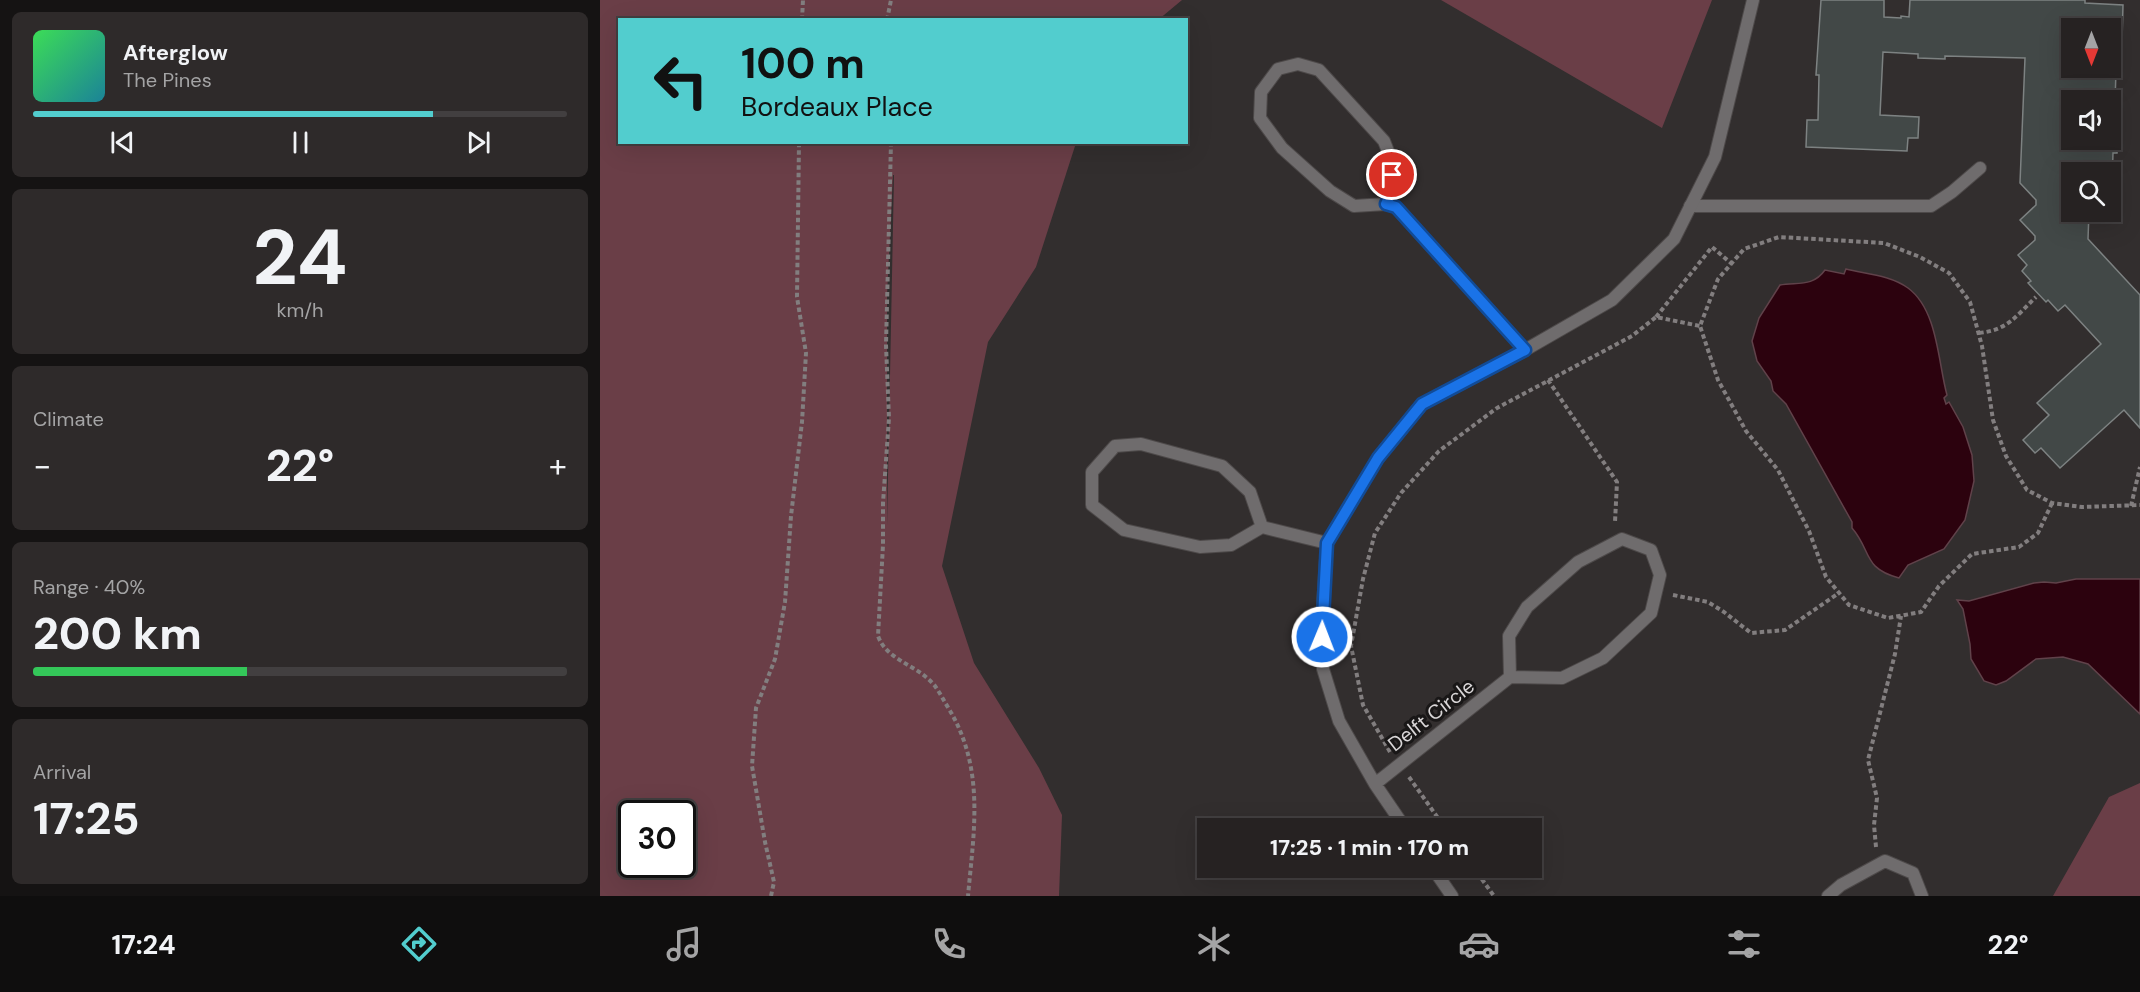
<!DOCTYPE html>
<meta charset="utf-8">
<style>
body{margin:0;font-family:"DM Sans",sans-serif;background:#2e2a2a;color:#f1f3f6;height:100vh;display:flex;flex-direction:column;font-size:22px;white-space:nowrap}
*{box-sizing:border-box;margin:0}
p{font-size:20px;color:#a4a4a5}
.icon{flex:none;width:33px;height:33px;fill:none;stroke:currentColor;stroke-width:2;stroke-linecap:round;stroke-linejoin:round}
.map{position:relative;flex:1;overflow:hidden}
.drawer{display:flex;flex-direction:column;gap:12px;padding:12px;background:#151313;width:600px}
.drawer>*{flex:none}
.guide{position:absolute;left:18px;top:18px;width:570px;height:126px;border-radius:0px;box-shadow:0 6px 24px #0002,0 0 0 2px #423f40;background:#52cdce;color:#111;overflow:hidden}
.needle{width:39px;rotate:180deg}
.buttons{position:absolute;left:1461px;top:18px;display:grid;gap:12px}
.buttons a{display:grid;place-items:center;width:60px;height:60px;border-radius:0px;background:#262222;box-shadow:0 6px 24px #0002,0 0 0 2px #423f40;font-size:30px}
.speed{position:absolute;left:18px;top:800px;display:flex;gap:12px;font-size:30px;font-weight:700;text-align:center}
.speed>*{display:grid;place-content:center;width:78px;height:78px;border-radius:50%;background:#262222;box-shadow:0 6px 24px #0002,0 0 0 2px #423f40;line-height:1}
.speed .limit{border:3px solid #111;border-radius:9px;background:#fff;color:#111}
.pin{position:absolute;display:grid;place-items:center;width:51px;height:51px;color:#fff;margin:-26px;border:3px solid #fff;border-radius:50%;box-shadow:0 2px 6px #0007}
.me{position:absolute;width:66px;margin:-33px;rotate:1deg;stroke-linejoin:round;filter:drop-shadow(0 0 4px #0008)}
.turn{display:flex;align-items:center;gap:21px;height:126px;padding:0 24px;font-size:27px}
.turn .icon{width:78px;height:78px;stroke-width:2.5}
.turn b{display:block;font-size:42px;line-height:51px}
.big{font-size:45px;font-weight:800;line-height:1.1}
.drawer .widget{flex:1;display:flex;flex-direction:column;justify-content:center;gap:9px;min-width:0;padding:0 21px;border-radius:9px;background:#2e2a2a}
.drawer .dial{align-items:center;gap:0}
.dial b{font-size:78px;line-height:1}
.song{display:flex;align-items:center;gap:18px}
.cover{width:72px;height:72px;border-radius:9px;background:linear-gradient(135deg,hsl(130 70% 55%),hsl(190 70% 35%))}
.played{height:6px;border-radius:3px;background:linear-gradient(90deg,#52cdce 75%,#423f40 75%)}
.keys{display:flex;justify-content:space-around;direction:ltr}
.heat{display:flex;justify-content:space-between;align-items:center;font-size:33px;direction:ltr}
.charge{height:9px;border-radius:4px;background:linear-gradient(90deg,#34c759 40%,#423f40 0)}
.trip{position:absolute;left:597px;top:818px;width:345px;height:60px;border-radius:0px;background:#262222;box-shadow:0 6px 24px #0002,0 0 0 2px #423f40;font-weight:800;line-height:60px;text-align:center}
.menu{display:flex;height:96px;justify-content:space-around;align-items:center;background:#0f0e0e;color:#a4a4a5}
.menu .icon{width:42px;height:42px}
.menu .current{color:#52cdce}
.menu b{font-size:27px;color:#f1f3f6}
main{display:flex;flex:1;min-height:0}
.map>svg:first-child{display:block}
</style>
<main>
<section class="drawer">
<div class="widget">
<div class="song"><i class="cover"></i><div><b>Afterglow</b><p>The Pines</p></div></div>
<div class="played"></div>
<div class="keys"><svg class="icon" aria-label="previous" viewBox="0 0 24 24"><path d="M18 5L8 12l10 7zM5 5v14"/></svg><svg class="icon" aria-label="pause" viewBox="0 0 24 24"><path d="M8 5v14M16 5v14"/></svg><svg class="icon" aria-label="next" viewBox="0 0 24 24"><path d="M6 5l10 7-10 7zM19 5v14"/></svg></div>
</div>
<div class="widget dial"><b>24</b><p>km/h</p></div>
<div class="widget"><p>Climate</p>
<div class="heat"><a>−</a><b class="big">22°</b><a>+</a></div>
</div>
<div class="widget"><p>Range · 40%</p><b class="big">200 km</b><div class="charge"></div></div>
<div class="widget"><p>Arrival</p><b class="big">17:25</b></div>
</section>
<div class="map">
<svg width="1540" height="896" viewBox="0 0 1540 896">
<rect width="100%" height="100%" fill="#322e2e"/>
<path fill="#6a3e47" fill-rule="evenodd" d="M0 0H582L558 20H20V142L476 143 436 267 388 342 342 566 374 663 439 768 462 815 459 896H0ZM293 175H294L287 526V295ZM32 813H82V864H32Z
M841 0H1112L1062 128Z
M1540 783V896H1453L1509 797Z"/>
<path fill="#2c020e" stroke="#60424a" stroke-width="1.5" d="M1246 269C1266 274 1290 275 1308 288 1338 310 1338 363 1347 395L1344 398 1346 404 1349 402 1363 427 1372 455 1374 481 1365 520 1344 549 1308 565 1299 578C1262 568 1272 551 1252 528V522L1186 404 1173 391 1171 381 1157 361 1152 341 1159 318 1180 285C1198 282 1213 287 1225 270L1244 274Z
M1476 579H1540V714L1488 664 1463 657 1436 659 1406 681 1396 685 1384 681 1371 659 1370 644 1363 609 1357 600 1369 601 1434 583 1444 582 1456 583Z"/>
<path fill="#424847" stroke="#7d8282" stroke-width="1.5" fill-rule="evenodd" d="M1221 0H1284V17L1301 18V16L1309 17 1310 0H1485V3L1523 5 1522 41H1517L1514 132H1518L1517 153H1513L1512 186 1510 172H1472V212H1489L1488 239 1540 295V428L1524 410 1460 468 1441 448 1435 453 1423 440 1449 415 1437 403 1501 344 1465 305 1458 311 1448 300 1446 302 1428 283 1431 281 1422 271 1427 265 1418 255 1435 240V236L1420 220 1436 205V200L1420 183 1425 58 1345 56V59L1318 58V54L1283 52 1280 115 1319 117 1318 138H1308L1307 151 1206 147 1207 120H1218L1219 75H1216ZM1472 28H1510V68H1472ZM1472 100H1510V140H1472Z"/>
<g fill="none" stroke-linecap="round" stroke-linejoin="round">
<defs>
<path id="service" d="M1090 206H1331L1352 192 1380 168"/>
<path id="minor" d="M786 204 792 191 791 159 784 141 719 70 698 64 678 69 661 92 660 118 682 148 730 191 754 206 786 204 796 207 925 350
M662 527 650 492 622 466 541 444 515 446 492 472V505L524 530 600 547 631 545 662 527 727 543
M775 784 910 677 962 678 1003 658 1051 613 1060 575 1051 550 1022 539 978 562 927 607 909 636 910 677
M805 828 775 784 739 721 723 669 722 621 727 543 778 458 822 404 925 350 1012 300 1074 239 1115 157 1153 0
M832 867 852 896
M1228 896 1241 885 1285 861 1313 873 1322 896"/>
</defs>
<use href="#service" stroke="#4d4949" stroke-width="14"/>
<use href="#minor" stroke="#4d4949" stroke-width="14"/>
<path stroke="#827e7f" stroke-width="4" stroke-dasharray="4.5 3" stroke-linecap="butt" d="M202 20 203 0
M287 20 291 0
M291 142 286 345 289 418 283 503V545L278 636C287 661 317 664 335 686 340 693 344 701 349 709 385 769 374 830 368 896
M1056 317 1112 247 1132 264
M1379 333C1408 330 1416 316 1436 297
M948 380 1017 482 1015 522
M1452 503 1438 533 1419 547 1372 554 1339 586 1321 612 1288 618 1249 605 1226 577 1209 531 1178 470 1146 431 1118 380 1100 326 1118 279 1144 249 1179 237 1284 243 1320 257 1349 273 1370 302 1382 346 1393 420 1406 456 1427 490 1452 503 1482 507 1540 505
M1531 506 1540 467
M1073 595 1108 602 1124 612 1151 633 1185 630 1239 593
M790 752 763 705 751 646 763 579 775 533 801 493 839 451 897 408 1032 336 1056 317 1100 326
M809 777 845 828
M1276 847 1274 825 1277 798 1268 760 1295 654 1301 616
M873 867 894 896
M171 896 174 882 165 842 152 766 156 708 175 659 185 602 191 516 202 422 206 353 197 297 199 142"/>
<use href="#service" stroke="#6f6c6d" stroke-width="12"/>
<use href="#minor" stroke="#6f6c6d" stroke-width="12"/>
</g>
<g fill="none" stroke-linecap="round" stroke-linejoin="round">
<defs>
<path id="route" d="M722 637 727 543 778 458 822 404 925 350 796 207 786 204 792 191V175"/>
</defs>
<use href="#route" stroke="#114b97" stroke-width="15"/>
<use href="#route" stroke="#1a73e8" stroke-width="10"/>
</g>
<g text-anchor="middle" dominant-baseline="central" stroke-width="6" stroke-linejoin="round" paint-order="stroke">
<g font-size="20" fill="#d9d6d7" stroke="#191717">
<text transform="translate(831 715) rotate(-38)">Delft Circle</text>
</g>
</g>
</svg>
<div class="buttons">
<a><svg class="needle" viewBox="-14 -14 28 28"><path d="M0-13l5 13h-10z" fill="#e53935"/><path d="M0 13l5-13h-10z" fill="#a4a4a5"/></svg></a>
<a><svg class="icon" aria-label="sound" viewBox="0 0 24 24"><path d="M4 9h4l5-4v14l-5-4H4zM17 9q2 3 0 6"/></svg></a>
<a><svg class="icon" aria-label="search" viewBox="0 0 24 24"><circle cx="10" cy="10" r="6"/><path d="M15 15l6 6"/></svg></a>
</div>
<div class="speed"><div class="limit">30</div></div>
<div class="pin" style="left:792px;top:175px;background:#d93025"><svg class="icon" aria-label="arrive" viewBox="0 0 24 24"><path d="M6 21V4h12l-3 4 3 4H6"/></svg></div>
<svg class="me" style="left:722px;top:637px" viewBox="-20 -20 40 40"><circle r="17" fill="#1a73e8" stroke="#fff" stroke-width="3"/><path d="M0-11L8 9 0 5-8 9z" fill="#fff"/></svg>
<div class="trip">17:25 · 1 min · 170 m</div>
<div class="guide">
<div class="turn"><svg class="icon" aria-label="left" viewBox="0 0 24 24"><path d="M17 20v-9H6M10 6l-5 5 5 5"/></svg><div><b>100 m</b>Bordeaux Place</div></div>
</div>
</div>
</main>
<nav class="menu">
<b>17:24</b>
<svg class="icon current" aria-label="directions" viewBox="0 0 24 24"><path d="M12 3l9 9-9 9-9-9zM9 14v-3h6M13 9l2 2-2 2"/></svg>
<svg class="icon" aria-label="music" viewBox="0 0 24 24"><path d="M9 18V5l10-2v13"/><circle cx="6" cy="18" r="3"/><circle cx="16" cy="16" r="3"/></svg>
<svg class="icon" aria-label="phone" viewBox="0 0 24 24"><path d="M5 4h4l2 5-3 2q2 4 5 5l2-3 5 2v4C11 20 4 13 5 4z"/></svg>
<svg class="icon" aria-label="climate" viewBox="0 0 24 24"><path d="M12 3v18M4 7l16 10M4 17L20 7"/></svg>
<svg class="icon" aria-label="car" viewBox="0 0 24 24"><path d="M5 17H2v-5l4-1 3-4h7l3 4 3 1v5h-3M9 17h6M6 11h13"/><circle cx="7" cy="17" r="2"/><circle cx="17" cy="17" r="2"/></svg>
<svg class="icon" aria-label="filters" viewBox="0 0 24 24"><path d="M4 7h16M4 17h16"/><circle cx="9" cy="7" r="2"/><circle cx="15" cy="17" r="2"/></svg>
<b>22°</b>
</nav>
